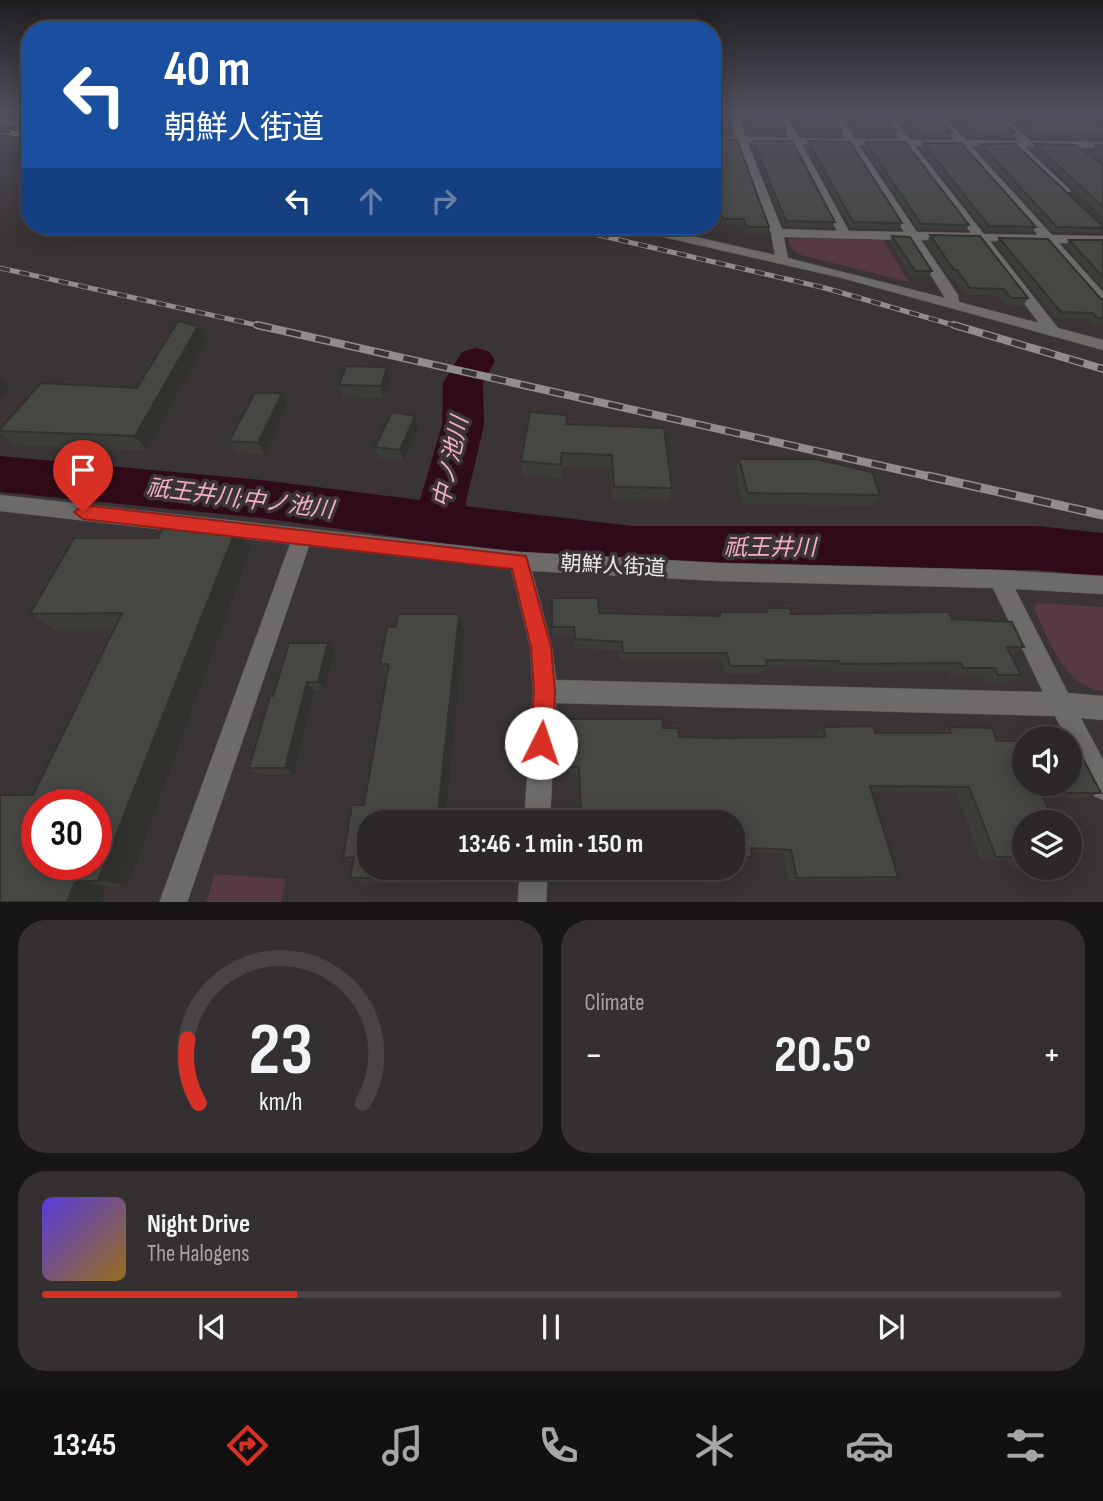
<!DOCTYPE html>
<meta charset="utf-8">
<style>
body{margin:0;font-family:"Sofia Sans Condensed","Noto Sans JP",sans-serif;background:#342f30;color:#f1f3f6;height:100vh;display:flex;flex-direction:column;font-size:26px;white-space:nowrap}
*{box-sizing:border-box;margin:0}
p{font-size:23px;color:#a6a5a8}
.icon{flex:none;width:38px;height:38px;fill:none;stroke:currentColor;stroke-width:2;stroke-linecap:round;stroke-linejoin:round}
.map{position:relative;height:902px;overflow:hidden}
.sheet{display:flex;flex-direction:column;gap:18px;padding:18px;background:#181516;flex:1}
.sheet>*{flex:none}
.guide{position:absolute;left:21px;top:21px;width:700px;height:214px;border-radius:28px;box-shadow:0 4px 18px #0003,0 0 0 2px #484445;background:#1a4fa0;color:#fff;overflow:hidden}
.fabs{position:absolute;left:1012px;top:726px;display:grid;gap:14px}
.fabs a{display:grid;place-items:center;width:70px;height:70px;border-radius:50%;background:#2c2728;box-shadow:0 4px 18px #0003,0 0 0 2px #484445;font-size:35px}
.speed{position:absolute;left:21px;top:789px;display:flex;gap:14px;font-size:35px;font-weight:700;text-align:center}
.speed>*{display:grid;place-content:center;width:91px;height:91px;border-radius:50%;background:#2c2728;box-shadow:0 4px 18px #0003,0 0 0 2px #484445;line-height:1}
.speed .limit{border:10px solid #d22;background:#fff;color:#111}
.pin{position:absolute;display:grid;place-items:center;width:60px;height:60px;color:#fff;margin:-72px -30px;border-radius:50% 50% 50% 0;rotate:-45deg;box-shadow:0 0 7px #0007}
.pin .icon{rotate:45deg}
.me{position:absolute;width:77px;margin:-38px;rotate:4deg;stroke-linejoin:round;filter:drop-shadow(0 0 5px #0008)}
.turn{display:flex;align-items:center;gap:24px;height:147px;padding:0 28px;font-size:32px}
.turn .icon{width:91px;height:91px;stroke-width:2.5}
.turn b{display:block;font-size:49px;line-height:60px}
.lanes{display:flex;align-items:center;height:66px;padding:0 28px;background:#0003;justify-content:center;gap:35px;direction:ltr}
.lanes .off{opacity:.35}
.big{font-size:52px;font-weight:700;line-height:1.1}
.sheet .widget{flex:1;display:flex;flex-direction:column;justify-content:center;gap:10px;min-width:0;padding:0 24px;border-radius:28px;background:#342f30}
.sheet .dial{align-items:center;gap:0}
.dial svg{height:182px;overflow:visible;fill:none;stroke:#484445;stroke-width:7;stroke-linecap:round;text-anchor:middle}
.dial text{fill:#f1f3f6;stroke:none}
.song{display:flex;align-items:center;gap:21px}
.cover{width:84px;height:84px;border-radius:10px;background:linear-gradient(135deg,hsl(250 70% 55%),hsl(40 70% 35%))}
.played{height:7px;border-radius:4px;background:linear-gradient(90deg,#d93025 25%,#484445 25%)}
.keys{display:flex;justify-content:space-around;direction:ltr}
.heat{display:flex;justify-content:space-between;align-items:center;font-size:38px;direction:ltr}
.sheet .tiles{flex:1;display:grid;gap:18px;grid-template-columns:1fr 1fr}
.widget:last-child{grid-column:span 2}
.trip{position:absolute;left:357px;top:810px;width:388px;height:70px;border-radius:28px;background:#2c2728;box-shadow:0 4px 18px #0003,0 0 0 2px #484445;font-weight:700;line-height:70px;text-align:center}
.menu{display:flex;height:112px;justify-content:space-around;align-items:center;background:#121010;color:#a6a5a8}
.menu .icon{width:49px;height:49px}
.menu .on{color:#d93025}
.menu b{font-size:32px;color:#f1f3f6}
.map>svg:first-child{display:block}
</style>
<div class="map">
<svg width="1103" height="903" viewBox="0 0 1103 903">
<rect width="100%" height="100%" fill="#3a3436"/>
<path fill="#563942" d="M788 238 883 240 909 282 801 255 791 248Z
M1037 603 1103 607V691C1064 687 1049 639 1034 609Z
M215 874 286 879 281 902H206Z"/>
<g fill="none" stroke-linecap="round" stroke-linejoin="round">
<path fill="#2f0b1a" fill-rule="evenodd" d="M476 348 490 352 495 361 483 383 484 425 465 506 632 526H1037L1103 533V577L1037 570H632L261 518 0 492V456L261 480 420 500 442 425 443 383 462 352Z"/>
<defs>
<path id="minor" d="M726 111H736L746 137 789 138 775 111H785L799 138 845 139 827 111H837L855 139H900L878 111H888L910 140H955L929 111H939L966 140 1019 141 986 111H996L1031 141 1103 142V148L1025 147 1069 189 1071 191 1065 194 1013 147 971 146 1052 235 1103 236V244L1059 243 1103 292V304L1098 303 1045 242 990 241 1058 328 1103 340V350L838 277 628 229 626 226H647L775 255 771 233 738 143H712V137H736ZM748 143 792 144 837 231 782 229ZM802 144 849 145 904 232 849 231ZM859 145H904L971 233 917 232ZM915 146H960L1038 235 984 234ZM784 237 909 240 945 298 788 258ZM921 240 977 241 1039 323 959 302 958 295Z
M0 118 30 123V129L0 124Z
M0 495 519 552 719 563 999 570 1103 576V594L1015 589 1068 693 1103 696V720L1081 718 1103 760V800L1094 796 1069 745V738H1066L1055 716 556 703 550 822H524L533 691 530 647 511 569 309 546 187 903H159L290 544 0 511ZM532 571 719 581 993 588 1043 692 556 680 552 647Z
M520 868H548L546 903H518Z"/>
</defs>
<use href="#minor" stroke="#565152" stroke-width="1"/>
<use href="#minor" fill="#6d6a6a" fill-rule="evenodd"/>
<defs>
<path id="rail-far2" d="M0 131 30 136
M560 226 825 288 960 327
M0 268 265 327"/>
<path id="rail-far1" d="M257 325 936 478
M954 325 1103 369"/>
<path id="rail" d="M928 476 1103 515"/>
</defs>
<use href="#rail-far2" stroke="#918c8e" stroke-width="5"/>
<use href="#rail-far1" stroke="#918c8e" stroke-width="8"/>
<use href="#rail" stroke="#918c8e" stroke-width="9"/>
<use href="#rail-far2" stroke="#3a3436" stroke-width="3.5" stroke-dasharray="10" stroke-linecap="butt"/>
<use href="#rail-far1" stroke="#3a3436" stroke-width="5" stroke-dasharray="15" stroke-linecap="butt"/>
<use href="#rail" stroke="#3a3436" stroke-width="6" stroke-dasharray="18" stroke-linecap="butt"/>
</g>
<path fill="#3c3d39" d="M712 111 733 129 732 134H712Z
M738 111H777L786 130 785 135 748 134Z
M787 111H830L842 131 840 136 801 135Z
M839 111H882L897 131 895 136H856Z
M890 111H933L952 132 949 137H911Z
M942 111H992L1015 133 1012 138 967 137Z
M999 111H1103V139L1032 138Z
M712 138 769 227 767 233H745L742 225 722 224 712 195Z
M753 141 835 222 832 228 784 226 752 146Z
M808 141 902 223 899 229 851 228 806 147Z
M866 142 969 225 966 230 918 229 864 148Z
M923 143 1036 227 1032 232 985 231 920 149Z
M980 144 1103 226V230L1101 233 1053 232 977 149Z
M1035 144 1103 165V217L1032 150Z
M1096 145H1103V160L1092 151Z
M930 235 1028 298 1023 306 1006 305 999 296 965 295 953 278H949L926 243Z
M892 236 932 271 929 277H911L889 242Z
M999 238 1103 299V324H1092L1087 319 1056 318 995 244Z
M1069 240H1103V288L1065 246Z
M206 340 147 451 14 445 0 432V429L137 388Z
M387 367 390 379 384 398 343 397 339 385Z
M287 405 265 454 236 453 229 441Z
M567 415V424L672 488 669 501 612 500 611 468 562 467 561 478 522 475 521 461Z
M415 416 418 427 403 461 379 458 375 447Z
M739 459 880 495 872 506 743 504 735 470Z
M251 548 128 886H107L101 902H0L113 631H57L30 614Z
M552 598 599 613 718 616 720 612H764L766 608 791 614 952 619 1024 647 1011 655 1021 675 1008 683H985L983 677 951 676 949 671 832 673 831 669 766 668 761 674H725L722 661H621L620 651 574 648V636H552Z
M464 632 445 822H369L440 868 439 883H364L350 878 353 862 343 858 364 805 387 675 380 664Z
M328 643 335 652 325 690H314L294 774H258L249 768 273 696Z
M562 719 663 728 679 737 722 738 816 737 815 734 823 727 875 733H939L949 727 997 741 1101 793 1083 798H1043L1024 822V868H1061L1012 869 1008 860H981L956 792H872L898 877 886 880 789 881 783 853 752 852V857L746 860H733V822L580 814 578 772H562Z"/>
<path fill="#31322e" d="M198 326 206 340 147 451 135 436Z
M387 367 390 379 384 398 381 386Z
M0 377 10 387 0 398Z
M282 393 287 405 265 454 258 443Z
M415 416 418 427 403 461 400 450Z
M236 529 251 548 128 886 98 881Z
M459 614 464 632 445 822H437Z
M328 643 335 652 325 690 318 682Z
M307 682 314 690 294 774 285 768Z
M432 868H440L439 883 431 878Z
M75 881 107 886 101 902H67Z"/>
<path fill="#464742" stroke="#31322e" stroke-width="2" fill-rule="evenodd" d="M712 111H727L733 129H713L712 132Z
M742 111H777L786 130 749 129Z
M791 111H830L842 131 802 130Z
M844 111H882L897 131H858Z
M896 111H933L952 132H914Z
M949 111H992L1015 133 970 132Z
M1008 111H1103V134L1035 133Z
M712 138 737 140 769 227H747L743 219H723L712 185Z
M753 141H792L835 222 786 221Z
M808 141 850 142 902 223 853 222Z
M866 142H905L969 225 921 224Z
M923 143H961L1036 227 989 226Z
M980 144H1015L1103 226V228L1057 227Z
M1035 144 1075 145 1103 165V207Z
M1096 145H1103V151Z
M930 235 980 236 1028 298H1011L1004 289 970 288 957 270H954Z
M892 236 910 237 932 271H915Z
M999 238 1048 239 1101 299H1103V318H1097L1092 313 1061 312Z
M1069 240H1103V277Z
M178 321 198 326 135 436 0 431V429L41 383 137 388Z
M346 366 387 367 381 386 339 385Z
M255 393H282L258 443 229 441Z
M392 412 415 416 400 450 375 447Z
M530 412 567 415 566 424 664 428 672 488 614 487 612 455 562 453 561 465 521 461Z
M739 459H816L872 472 880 495 748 493Z
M162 529H236L98 881H75L67 902H0V795H33L122 613 30 614 74 538H158ZM37 805H96V864H37Z
M552 598H598L599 613 720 616V612H767L766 608H790L791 614 949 612 952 619 1012 622 1024 647H1007L1021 675H998L995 668H963L961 663 840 664 839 661 766 660 767 666H730L727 653H623L622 642 575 639 574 627H552Z
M398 614H459L437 822H369V868H432L431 878H350L354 857 343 858 352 805H364L389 664H380L387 627H396Z
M289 643H328L318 682H307L285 768H249L270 696H273Z
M562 719H662L663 728H678L679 737 722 738 826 737 823 727 873 726 875 733H951L949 727 992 728 997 741H1024V784H1069V753H1080L1101 793H1041L1054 822H1024V857H996L969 787 870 786 898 877 797 878 791 850 751 848 752 857H733V822H559V814H581L579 767 563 766Z
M1069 856 1074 866H1069Z"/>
<linearGradient id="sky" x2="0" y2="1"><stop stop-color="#201d1e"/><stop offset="0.47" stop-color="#4f505d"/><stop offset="1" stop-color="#4f505d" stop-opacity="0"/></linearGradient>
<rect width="1103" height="237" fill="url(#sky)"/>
<path fill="#d93025" stroke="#8d1f18" stroke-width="2" d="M83 505 526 556 551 647 555 691 553 743 549 751 541 755 534 751 530 743 534 691 531 647 512 569 83 519 74 512Z"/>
<g text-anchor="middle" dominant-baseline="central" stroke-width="7" stroke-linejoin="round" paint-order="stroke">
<g font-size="21" fill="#ebe7e8" stroke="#3a3436">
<text transform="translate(613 566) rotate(3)">朝鮮人街道</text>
</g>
<g font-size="23" font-style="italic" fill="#f7aec5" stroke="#3a3436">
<text transform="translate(451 462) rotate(-78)">中ノ池川</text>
<text transform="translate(240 499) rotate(7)">祇王井川;中ノ池川</text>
<text x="770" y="548">祇王井川</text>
</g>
</g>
</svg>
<div class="fabs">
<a><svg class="icon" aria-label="sound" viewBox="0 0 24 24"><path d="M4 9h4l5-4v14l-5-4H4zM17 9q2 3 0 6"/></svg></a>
<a><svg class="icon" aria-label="layers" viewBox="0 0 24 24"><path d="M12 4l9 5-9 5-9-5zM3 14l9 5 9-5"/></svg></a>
</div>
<div class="speed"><div class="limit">30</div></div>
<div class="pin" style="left:83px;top:512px;background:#d93025"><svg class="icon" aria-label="arrive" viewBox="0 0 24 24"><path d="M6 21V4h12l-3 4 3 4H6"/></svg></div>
<svg class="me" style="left:541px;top:743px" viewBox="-20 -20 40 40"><circle r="19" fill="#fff"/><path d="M0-13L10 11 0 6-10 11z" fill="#d93025"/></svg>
<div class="trip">13:46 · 1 min · 150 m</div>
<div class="guide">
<div class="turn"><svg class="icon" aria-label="left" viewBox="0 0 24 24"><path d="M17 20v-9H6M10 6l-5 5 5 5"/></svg><div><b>40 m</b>朝鮮人街道</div></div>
<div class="lanes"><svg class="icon" aria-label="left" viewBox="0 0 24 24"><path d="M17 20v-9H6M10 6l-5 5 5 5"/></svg><svg class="icon off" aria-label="ahead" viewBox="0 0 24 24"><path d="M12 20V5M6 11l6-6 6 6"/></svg><svg class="icon off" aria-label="right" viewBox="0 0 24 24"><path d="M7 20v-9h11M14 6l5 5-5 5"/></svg></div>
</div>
</div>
<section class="sheet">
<div class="tiles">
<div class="widget dial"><svg viewBox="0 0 100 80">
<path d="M14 69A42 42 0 1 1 86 69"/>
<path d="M14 69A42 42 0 0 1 9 41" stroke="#d93025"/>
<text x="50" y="56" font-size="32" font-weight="700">23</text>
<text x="50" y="72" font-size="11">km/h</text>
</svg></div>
<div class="widget"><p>Climate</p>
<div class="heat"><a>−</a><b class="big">20.5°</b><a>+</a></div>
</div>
<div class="widget">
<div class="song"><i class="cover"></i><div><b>Night Drive</b><p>The Halogens</p></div></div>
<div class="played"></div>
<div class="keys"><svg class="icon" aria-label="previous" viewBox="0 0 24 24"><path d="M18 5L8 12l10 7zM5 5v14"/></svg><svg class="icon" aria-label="pause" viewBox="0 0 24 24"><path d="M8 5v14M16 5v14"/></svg><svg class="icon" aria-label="next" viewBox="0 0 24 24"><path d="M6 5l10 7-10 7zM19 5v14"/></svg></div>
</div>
</div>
</section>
<nav class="menu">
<b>13:45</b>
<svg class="icon on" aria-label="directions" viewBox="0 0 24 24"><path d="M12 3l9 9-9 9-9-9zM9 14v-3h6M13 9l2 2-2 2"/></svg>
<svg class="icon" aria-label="music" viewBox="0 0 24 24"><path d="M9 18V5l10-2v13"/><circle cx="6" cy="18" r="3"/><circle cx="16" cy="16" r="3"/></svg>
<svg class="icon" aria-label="phone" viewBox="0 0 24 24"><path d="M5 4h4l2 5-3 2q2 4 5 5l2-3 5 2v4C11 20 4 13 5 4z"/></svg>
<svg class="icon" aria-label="climate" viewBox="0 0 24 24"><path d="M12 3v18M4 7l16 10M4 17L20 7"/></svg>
<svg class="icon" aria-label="car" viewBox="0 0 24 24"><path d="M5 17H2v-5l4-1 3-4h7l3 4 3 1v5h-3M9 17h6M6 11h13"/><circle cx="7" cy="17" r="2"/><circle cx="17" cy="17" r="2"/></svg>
<svg class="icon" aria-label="filters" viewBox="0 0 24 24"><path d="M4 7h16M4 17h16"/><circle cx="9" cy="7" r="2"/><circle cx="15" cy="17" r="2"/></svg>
</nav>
